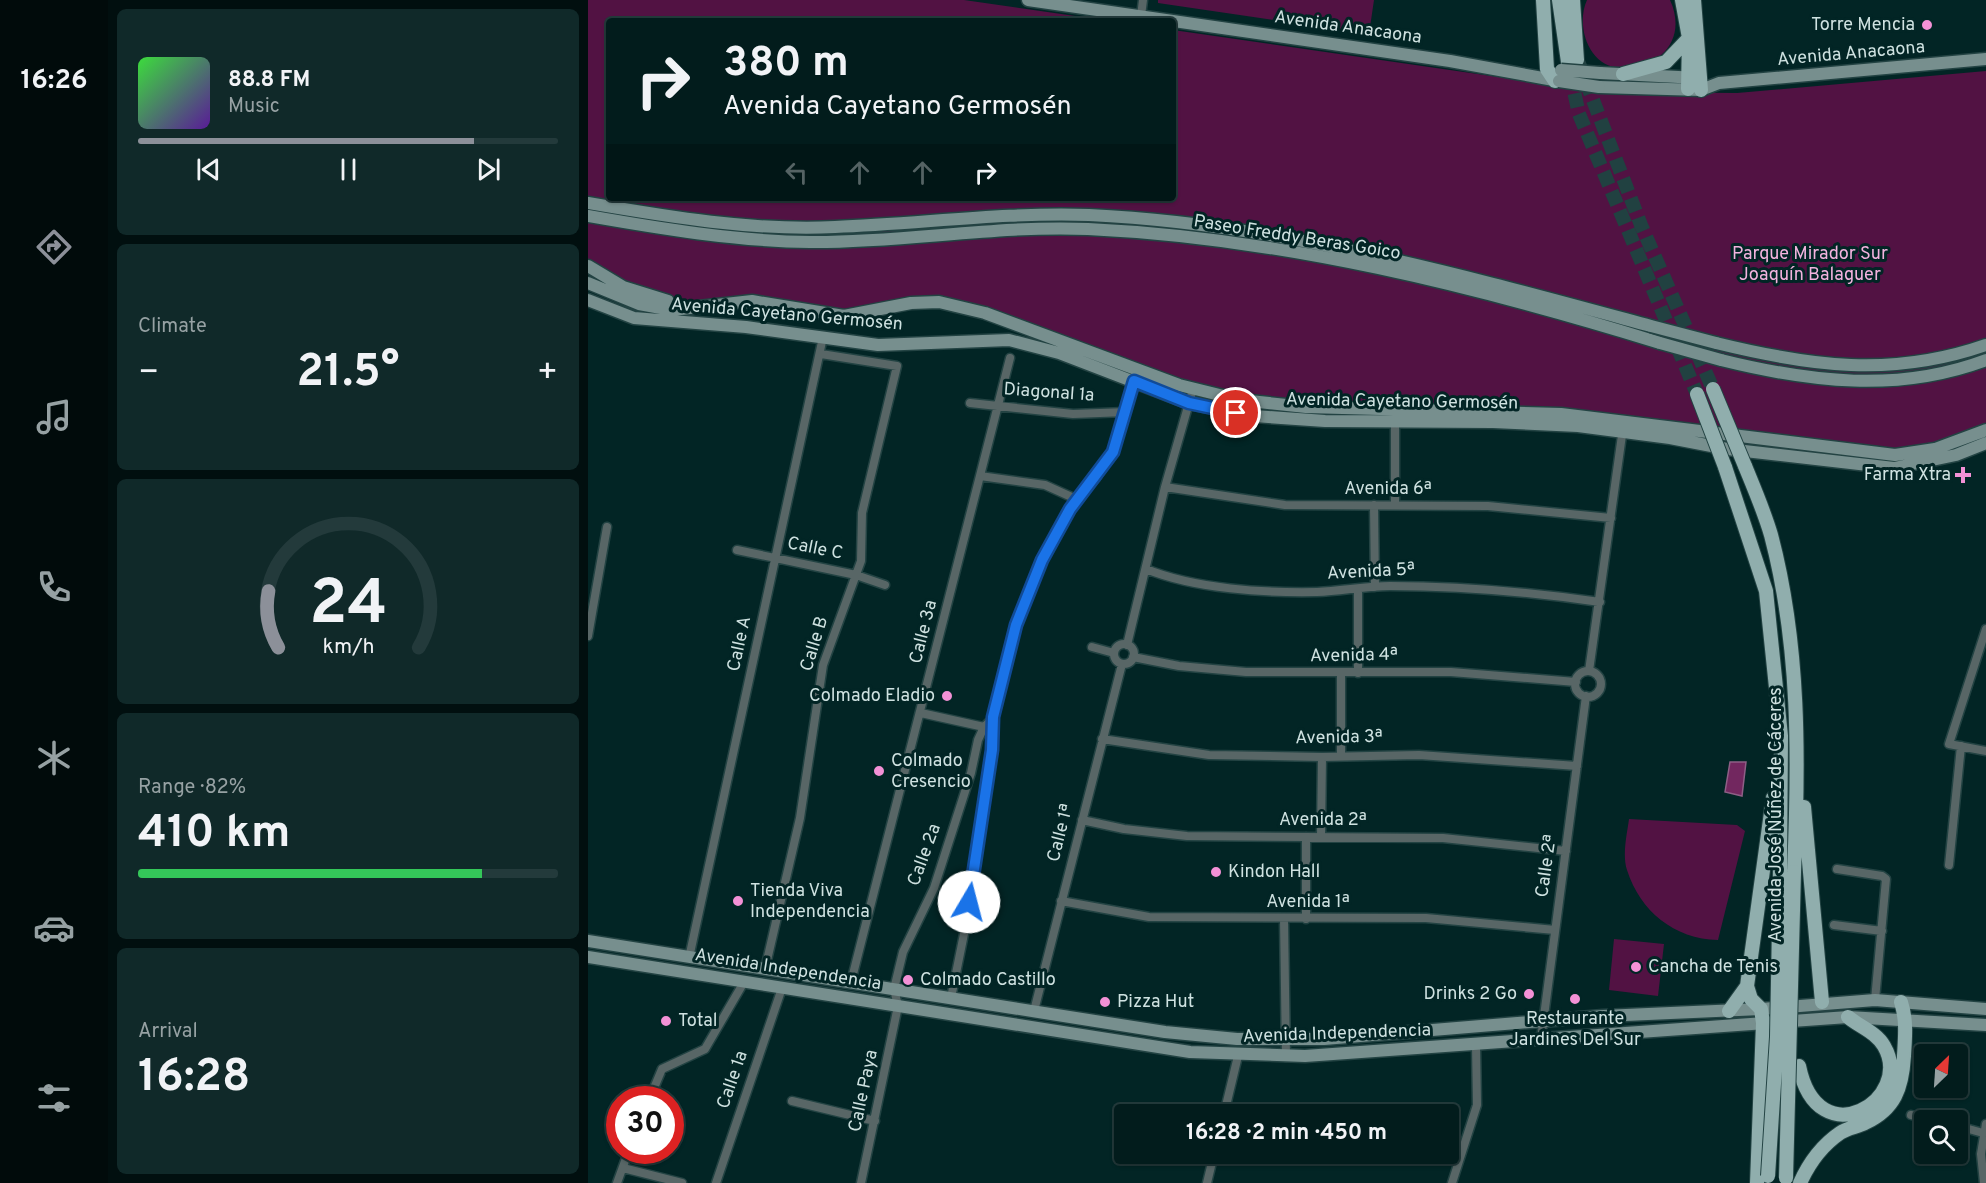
<!DOCTYPE html>
<meta charset="utf-8">
<style>
body{margin:0;font-family:Overpass,sans-serif;background:#102929;color:#f1f3f6;height:100vh;display:flex;flex-direction:column;font-size:22px;white-space:nowrap}
*{box-sizing:border-box;margin:0}
p{font-size:20px;color:#96a1a3}
.icon{flex:none;width:33px;height:33px;fill:none;stroke:currentColor;stroke-width:2;stroke-linecap:round;stroke-linejoin:round}
.map{position:relative;flex:1;overflow:hidden}
.side{display:flex;flex-direction:column;gap:9px;padding:9px;background:#010f0f;width:480px}
.side>*{flex:none}
.top-card{position:absolute;left:18px;top:18px;width:570px;height:183px;border-radius:6px;box-shadow:0 2px 4px #0004,0 0 0 2px #233a3b;background:#021c1c;color:#f1f3f6;overflow:hidden}
.needle{width:39px;rotate:25deg}
.fabs{position:absolute;left:1326px;top:1044px;display:grid;gap:12px}
.fabs a{display:grid;place-items:center;width:54px;height:54px;border-radius:6px;background:#021c1c;box-shadow:0 2px 4px #0004,0 0 0 2px #233a3b;font-size:30px}
.speed{position:absolute;left:18px;top:1086px;display:flex;gap:12px;font-size:30px;font-weight:700;text-align:center}
.speed>*{display:grid;place-content:center;width:78px;height:78px;border-radius:50%;background:#021c1c;box-shadow:0 2px 4px #0004,0 0 0 2px #233a3b;line-height:1}
.speed .limit{border:9px solid #d22;background:#fff;color:#111}
.pin{position:absolute;display:grid;place-items:center;width:51px;height:51px;color:#fff;margin:-26px;border:3px solid #fff;border-radius:50%;box-shadow:0 2px 6px #0007}
.me{position:absolute;width:66px;margin:-33px;rotate:8deg;stroke-linejoin:round;filter:drop-shadow(0 0 4px #0008)}
.turn{display:flex;align-items:center;gap:21px;height:126px;padding:0 18px;font-size:27px}
.turn .icon{width:78px;height:78px;stroke-width:2.5}
.turn b{display:block;font-size:42px;line-height:51px}
.lanes{display:flex;align-items:center;height:57px;padding:0 18px;background:#0003;justify-content:center;gap:30px;direction:ltr}
.lanes .off{opacity:.35}
.big{font-size:45px;font-weight:700;line-height:1.1}
.side .card{flex:1;display:flex;flex-direction:column;justify-content:center;gap:9px;min-width:0;padding:0 21px;border-radius:9px;background:#102929}
.side .dial{align-items:center;gap:0}
.dial svg{height:156px;overflow:visible;fill:none;stroke:#233a3b;stroke-width:7;stroke-linecap:round;text-anchor:middle}
.dial text{fill:#f1f3f6;stroke:none}
.song{display:flex;align-items:center;gap:18px}
.cover{width:72px;height:72px;border-radius:9px;background:linear-gradient(135deg,hsl(120 70% 55%),hsl(270 70% 35%))}
.played{height:6px;border-radius:3px;background:linear-gradient(90deg,#8c9099 80%,#233a3b 80%)}
.keys{display:flex;justify-content:space-around;direction:ltr}
.heat{display:flex;justify-content:space-between;align-items:center;font-size:33px;direction:ltr}
.charge{height:9px;border-radius:4px;background:linear-gradient(90deg,#34c759 82%,#233a3b 0)}
.trip{position:absolute;left:526px;top:1104px;width:345px;height:60px;border-radius:6px;background:#021c1c;box-shadow:0 2px 4px #0004,0 0 0 2px #233a3b;font-weight:700;line-height:60px;text-align:center}
main{display:flex;flex:1;min-height:0}
.menu{display:flex;flex-direction:column;width:108px;justify-content:space-around;align-items:center;background:#010b0b;color:#96a1a3}
.menu .icon{width:42px;height:42px}
.menu .selected{color:#8c9099}
.menu b{font-size:27px;color:#f1f3f6}
.map>svg:first-child{display:block}
</style>
<main>
<nav class="menu">
<b>16:26</b>
<svg class="icon selected" aria-label="directions" viewBox="0 0 24 24"><path d="M12 3l9 9-9 9-9-9zM9 14v-3h6M13 9l2 2-2 2"/></svg>
<svg class="icon" aria-label="music" viewBox="0 0 24 24"><path d="M9 18V5l10-2v13"/><circle cx="6" cy="18" r="3"/><circle cx="16" cy="16" r="3"/></svg>
<svg class="icon" aria-label="phone" viewBox="0 0 24 24"><path d="M5 4h4l2 5-3 2q2 4 5 5l2-3 5 2v4C11 20 4 13 5 4z"/></svg>
<svg class="icon" aria-label="climate" viewBox="0 0 24 24"><path d="M12 3v18M4 7l16 10M4 17L20 7"/></svg>
<svg class="icon" aria-label="car" viewBox="0 0 24 24"><path d="M5 17H2v-5l4-1 3-4h7l3 4 3 1v5h-3M9 17h6M6 11h13"/><circle cx="7" cy="17" r="2"/><circle cx="17" cy="17" r="2"/></svg>
<svg class="icon" aria-label="filters" viewBox="0 0 24 24"><path d="M4 7h16M4 17h16"/><circle cx="9" cy="7" r="2"/><circle cx="15" cy="17" r="2"/></svg>
</nav>
<section class="side">
<div class="card">
<div class="song"><i class="cover"></i><div><b>88.8 FM</b><p>Music</p></div></div>
<div class="played"></div>
<div class="keys"><svg class="icon" aria-label="previous" viewBox="0 0 24 24"><path d="M18 5L8 12l10 7zM5 5v14"/></svg><svg class="icon" aria-label="pause" viewBox="0 0 24 24"><path d="M8 5v14M16 5v14"/></svg><svg class="icon" aria-label="next" viewBox="0 0 24 24"><path d="M6 5l10 7-10 7zM19 5v14"/></svg></div>
</div>
<div class="card"><p>Climate</p>
<div class="heat"><a>−</a><b class="big">21.5°</b><a>+</a></div>
</div>
<div class="card dial"><svg viewBox="0 0 100 80">
<path d="M14 69A42 42 0 1 1 86 69"/>
<path d="M14 69A42 42 0 0 1 9 40" stroke="#8c9099"/>
<text x="50" y="56" font-size="32" font-weight="700">24</text>
<text x="50" y="72" font-size="11">km/h</text>
</svg></div>
<div class="card"><p>Range · 82%</p><b class="big">410 km</b><div class="charge"></div></div>
<div class="card"><p>Arrival</p><b class="big">16:28</b></div>
</section>
<div class="map">
<svg width="1398" height="1183" viewBox="0 0 1398 1183">
<rect width="100%" height="100%" fill="#022525"/>
<path fill="#521243" d="M0 0H376L522 21H21V198H585V30L1014 92 1149 93 1398 71V425L1331 447 1302 449 973 409 934 406 732 404 631 393 376 305 263 312 119 300 83 303 0 269Z
M570 0H786L781 34 570 3Z
M999 0H1082C1099 37 1075 67 1036 68 1001 70 987 26 999 0Z
M1041 819 1149 825 1157 831 1130 940C1086 939 1052 911 1039 870 1034 855 1039 834 1041 819Z
M1026 939 1076 944 1070 996 1021 990Z"/>
<path fill="#72275f" stroke="#8e5f86" stroke-width="1.5" d="M1142 762H1158L1154 796 1137 792Z"/>
<g fill="none" stroke-linecap="round" stroke-linejoin="round">
<path stroke="#214141" stroke-width="14" stroke-dasharray="14 7" stroke-linecap="butt" d="M990 61 1053 225 1125 389
M982 73 991 114 1109 394"/>
<defs>
<path id="street" d="M553 16 555 0
M382 403 485 414 538 412
M392 476 457 485 488 499
M577 487 697 505 900 506 1023 518
M786 505 787 587
M807 505V418
M149 550 268 575 297 585
M558 569C607 589 677 593 729 592 754 591 778 586 802 586 873 586 942 592 1012 602
M1398 629 1361 744 1398 751
M0 636 19 527
M526 654a10 10 0 1 1 20 0a10 10 0 1 1-20 0Z
M539 645 577 487 605 389
M504 647 526 653
M545 657 591 666 658 672H863L988 682
M1001 671 1035 428
M987 684a13 13 0 1 1 26 0a13 13 0 1 1-26 0Z
M770 673V589
M333 713 396 727
M514 739 621 755 734 757 831 755 989 766
M753 756V673
M494 820 536 829 599 836 855 838 978 851
M733 836 734 757
M718 837V919
M1361 865 1373 746
M1249 869 1294 876 1298 879 1287 1000
M473 901 561 917 838 918 967 930
M696 919 698 1057
M1246 925 1294 931
M101 958 235 337
M177 969 212 818 235 665 273 561 274 513 309 366 233 354
M263 982 422 358
M363 998 378 924 403 764 405 718 428 625 454 560 488 499 508 478 525 452 545 381
M446 1011 534 664
M953 1039 998 696
M61 1100 74 1069 117 1049 156 982
M204 1101 287 1121
M636 1114 650 1056
M1323 1115 1346 1120
M1370 1126 1395 1133
M35 1168 94 1183
M29 1183 41 1150
M128 1183 194 988
M273 1183 310 1006 306 989 315 952 346 888 383 773 390 740 396 727 405 718
M619 1183 626 1154
M864 1183 889 1105 888 1046
M1396 1183 1393 1154 1398 1124"/>
<path id="secondary" d="M440 0 862 61 971 81
M1012 73 1110 78
M1011 87 1113 90 1131 83 1398 59
M0 203C81 217 165 231 247 227 332 224 416 212 501 215 694 224 878 276 1063 326
M0 216C74 229 148 241 222 242 315 243 407 225 500 229 695 238 887 286 1072 343
M0 266 35 287 80 301
M0 283 51 304 84 310 164 301 256 316 323 303 351 302 397 313 591 385 652 400 718 407 973 414 1307 455 1347 449 1398 430
M0 300 46 318 158 327 290 345 421 340 471 353 601 403 666 416 737 421 905 422 990 426 1082 438 1139 449 1306 468 1368 455 1398 443
M1128 343C1222 366 1304 378 1398 345
M1133 360C1222 382 1310 393 1398 360
M0 941 577 1032 649 1039H736L1015 1016 1173 1009 1287 1000 1398 1009
M0 957 602 1052 717 1056 1260 1017 1398 1025"/>
<path id="primary" d="M955 0 959 69 967 81
M971 0 980 62
M985 0 989 60
M1094 0 1101 38 1100 89
M1106 0 1113 90
M1035 74 1078 62 1101 38
M1157 466C1166 488 1176 511 1183 535 1212 645 1211 759 1206 872
M1137 467 1178 591 1193 736 1192 871
M1216 807 1234 1002
M1159 986 1163 999 1173 1009 1175 1023 1169 1183
M1141 1011 1159 986 1185 798
M1211 1066C1230 1159 1327 1099 1296 1046 1288 1032 1272 1027 1260 1017
M1212 1183C1221 1163 1233 1146 1252 1133 1259 1128 1269 1127 1277 1123 1307 1109 1314 1088 1316 1056 1317 1037 1319 1021 1313 1002"/>
</defs>
<use href="#street" stroke="#234343" stroke-width="11"/>
<use href="#secondary" stroke="#234343" stroke-width="15"/>
<use href="#primary" stroke="#234343" stroke-width="16"/>
<use href="#street" stroke="#586666" stroke-width="8"/>
<use href="#secondary" stroke="#778f8e" stroke-width="12"/>
<use href="#primary" stroke="#90aead" stroke-width="14"/>
<defs>
<path id="secondary-bridge" d="M973 70 1012 73
M971 81 1011 87
M1063 326 1128 343
M1072 343 1133 360"/>
<path id="primary-bridge" d="M1125 389 1157 466
M1109 394 1137 467
M1180 1176 1189 1037 1192 871
M1198 1178 1206 872"/>
</defs>
<use href="#secondary-bridge" stroke="#234343" stroke-width="15" stroke-linecap="butt"/>
<use href="#primary-bridge" stroke="#234343" stroke-width="16" stroke-linecap="butt"/>
<use href="#secondary-bridge" stroke="#778f8e" stroke-width="12"/>
<use href="#primary-bridge" stroke="#90aead" stroke-width="14"/>
</g>
<g fill="none" stroke-linecap="round" stroke-linejoin="round">
<defs>
<path id="route" d="M381 902 404 750 405 717 428 625 454 560 482 509 525 452 546 381 601 403 648 413"/>
</defs>
<use href="#route" stroke="#114b97" stroke-width="15"/>
<use href="#route" stroke="#1a73e8" stroke-width="10"/>
</g>
<g fill="#f391d6" stroke="#022525" stroke-width="2">
<circle cx="1339" cy="25" r="6"/>
<path d="M1372 466h6v6h6v6h-6v6h-6v-6h-6v-6h6z"/>
<circle cx="359" cy="696" r="6"/>
<circle cx="291" cy="771" r="6"/>
<circle cx="628" cy="872" r="6"/>
<circle cx="150" cy="901" r="6"/>
<circle cx="1048" cy="967" r="6"/>
<circle cx="320" cy="980" r="6"/>
<circle cx="941" cy="994" r="6"/>
<circle cx="987" cy="999" r="6"/>
<circle cx="517" cy="1002" r="6"/>
<circle cx="78" cy="1021" r="6"/>
</g>
<g text-anchor="middle" dominant-baseline="central" stroke-width="6" stroke-linejoin="round" paint-order="stroke">
<g font-size="18" fill="#cfe2e1" stroke="#022525" text-anchor="start">
<text x="1327" y="25" text-anchor="end">Torre Mencia</text>
<text x="1363" y="475" text-anchor="end">Farma Xtra</text>
<text x="347" y="696" text-anchor="end">Colmado Eladio</text>
<text x="303" y="761">Colmado<tspan x="303" dy="21">Cresencio</tspan></text>
<text x="640" y="872">Kindon Hall</text>
<text x="162" y="891">Tienda Viva<tspan x="162" dy="21">Independencia</tspan></text>
<text x="1060" y="967">Cancha de Tenis</text>
<text x="332" y="980">Colmado Castillo</text>
<text x="929" y="994" text-anchor="end">Drinks 2 Go</text>
<text x="529" y="1002">Pizza Hut</text>
<text x="987" y="1019" text-anchor="middle">Restaurante<tspan x="987" dy="21">Jardines Del Sur</tspan></text>
<text x="90" y="1021">Total</text>
</g>
<g font-size="18" fill="#cfe2e1" stroke="#022525">
<text transform="translate(760 28) rotate(8)">Avenida Anacaona</text>
<text transform="translate(1263 54) rotate(-5)">Avenida Anacaona</text>
<text transform="translate(709 238) rotate(9)">Paseo Freddy Beras Goico</text>
<text transform="translate(199 315) rotate(5)">Avenida Cayetano Germosén</text>
<text transform="translate(461 393) rotate(4)">Diagonal 1a</text>
<text transform="translate(814 402) rotate(1)">Avenida Cayetano Germosén</text>
<text x="800" y="489">Avenida 6ª</text>
<text transform="translate(227 549) rotate(11)">Calle C</text>
<text transform="translate(783 572) rotate(-3)">Avenida 5ª</text>
<text transform="translate(336 632) rotate(-76)">Calle 3a</text>
<text transform="translate(152 644) rotate(-78)">Calle A</text>
<text transform="translate(227 644) rotate(-73)">Calle B</text>
<text transform="translate(766 656) rotate(-1)">Avenida 4ª</text>
<text transform="translate(751 738) rotate(-1)">Avenida 3ª</text>
<text transform="translate(1188 815) rotate(-90)">Avenida José Núñez de Cáceres</text>
<text x="735" y="820">Avenida 2ª</text>
<text transform="translate(473 833) rotate(-76)">Calle 1ª</text>
<text transform="translate(337 855) rotate(-70)">Calle 2a</text>
<text transform="translate(959 866) rotate(-82)">Calle 2ª</text>
<text x="720" y="902">Avenida 1ª</text>
<text transform="translate(200 970) rotate(9)">Avenida Independencia</text>
<text transform="translate(749 1034) rotate(-2)">Avenida Independencia</text>
<text transform="translate(145 1080) rotate(-71)">Calle 1a</text>
<text transform="translate(276 1091) rotate(-78)">Calle Paya</text>
</g>
<g font-size="18" fill="#f3b3df" stroke="#022525">
<text x="1222" y="254">Parque Mirador Sur<tspan x="1222" dy="21">Joaquín Balaguer</tspan></text>
</g>
</g>
</svg>
<div class="fabs">
<a><svg class="needle" viewBox="-14 -14 28 28"><path d="M0-13l5 13h-10z" fill="#e53935"/><path d="M0 13l5-13h-10z" fill="#96a1a3"/></svg></a>
<a><svg class="icon" aria-label="search" viewBox="0 0 24 24"><circle cx="10" cy="10" r="6"/><path d="M15 15l6 6"/></svg></a>
</div>
<div class="speed"><div class="limit">30</div></div>
<div class="pin" style="left:648px;top:413px;background:#d93025"><svg class="icon" aria-label="arrive" viewBox="0 0 24 24"><path d="M6 21V4h12l-3 4 3 4H6"/></svg></div>
<svg class="me" style="left:381px;top:902px" viewBox="-20 -20 40 40"><circle r="19" fill="#fff"/><path d="M0-13L10 11 0 6-10 11z" fill="#1a73e8"/></svg>
<div class="trip">16:28 · 2 min · 450 m</div>
<div class="top-card">
<div class="turn"><svg class="icon" aria-label="right" viewBox="0 0 24 24"><path d="M7 20v-9h11M14 6l5 5-5 5"/></svg><div><b>380 m</b>Avenida Cayetano Germosén</div></div>
<div class="lanes"><svg class="icon off" aria-label="left" viewBox="0 0 24 24"><path d="M17 20v-9H6M10 6l-5 5 5 5"/></svg><svg class="icon off" aria-label="ahead" viewBox="0 0 24 24"><path d="M12 20V5M6 11l6-6 6 6"/></svg><svg class="icon off" aria-label="ahead" viewBox="0 0 24 24"><path d="M12 20V5M6 11l6-6 6 6"/></svg><svg class="icon" aria-label="right" viewBox="0 0 24 24"><path d="M7 20v-9h11M14 6l5 5-5 5"/></svg></div>
</div>
</div>
</main>
